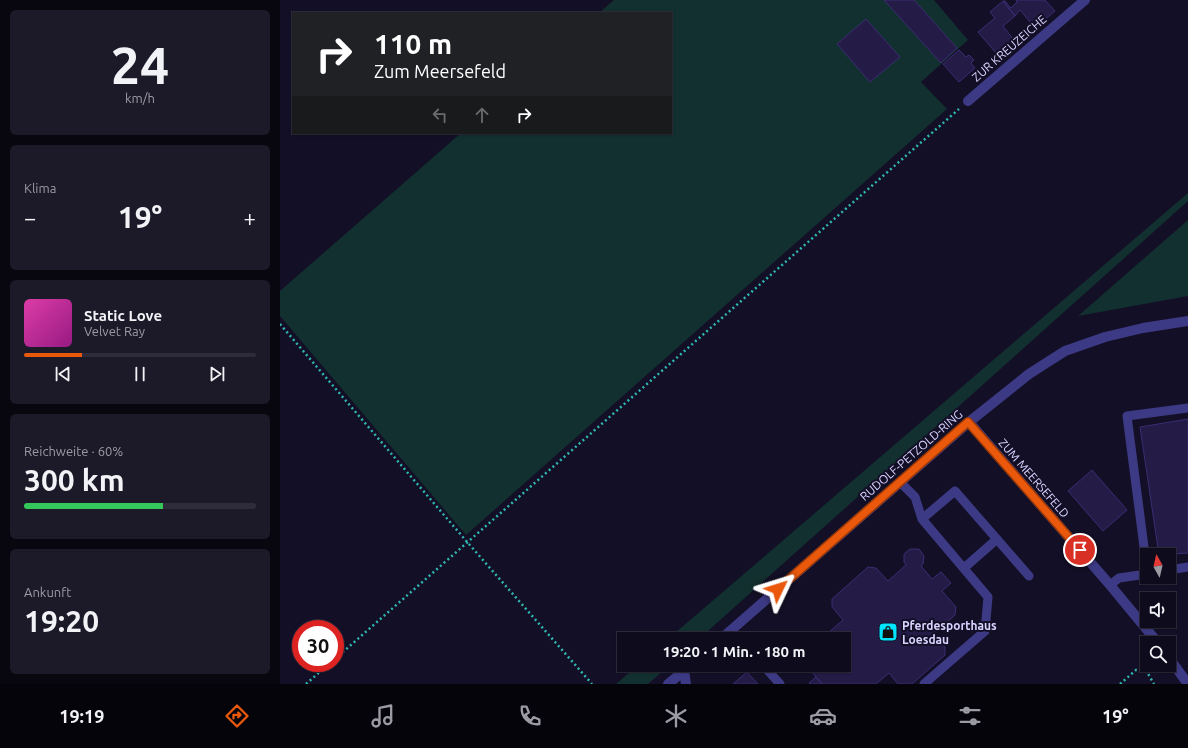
<!DOCTYPE html>
<html lang="de">
<meta charset="utf-8">
<style>
body{margin:0;font-family:Ubuntu,sans-serif;background:#1c1929;color:#f1f3f6;height:100vh;display:flex;flex-direction:column;font-size:15px;white-space:nowrap}
*{box-sizing:border-box;margin:0}
p{font-size:13px;color:#9b9ba3}
.icon{flex:none;width:22px;height:22px;fill:none;stroke:currentColor;stroke-width:2;stroke-linecap:round;stroke-linejoin:round}
.map{position:relative;flex:1;overflow:hidden}
.drawer{display:flex;flex-direction:column;gap:10px;padding:10px;background:#08060f;width:280px}
.drawer>*{flex:none}
.banner{position:absolute;left:12px;top:12px;width:380px;height:122px;border-radius:0px;box-shadow:0 1px 3px #0004,0 0 0 1px #2e2b3b;background:#202124;color:#fff;overflow:hidden}
.needle{width:26px;rotate:352deg}
.tools{position:absolute;left:860px;top:548px;display:grid;gap:8px}
.tools a{display:grid;place-items:center;width:36px;height:36px;border-radius:0px;background:#0e0b1c;box-shadow:0 1px 3px #0004,0 0 0 1px #2e2b3b;font-size:20px}
.speed{position:absolute;left:12px;top:620px;display:flex;gap:8px;font-size:20px;font-weight:700;text-align:center}
.speed>*{display:grid;place-content:center;width:52px;height:52px;border-radius:50%;background:#0e0b1c;box-shadow:0 1px 3px #0004,0 0 0 1px #2e2b3b;line-height:1}
.speed .limit{border:6px solid #d22;background:#fff;color:#111}
.pin{position:absolute;display:grid;place-items:center;width:34px;height:34px;color:#fff;margin:-17px;border:2px solid #fff;border-radius:50%;box-shadow:0 1px 4px #0007}
.me{position:absolute;width:44px;margin:-22px;rotate:49deg;stroke-linejoin:round;filter:drop-shadow(0 0 3px #0008)}
.turn{display:flex;align-items:center;gap:14px;height:84px;padding:0 16px;font-size:18px}
.turn .icon{width:52px;height:52px;stroke-width:2.5}
.turn b{display:block;font-size:28px;line-height:34px}
.lanes{display:flex;align-items:center;height:38px;padding:0 16px;background:#0003;justify-content:center;gap:20px;direction:ltr}
.lanes .off{opacity:.35}
.big{font-size:30px;font-weight:700;line-height:1.1}
.drawer .card{flex:1;display:flex;flex-direction:column;justify-content:center;gap:6px;min-width:0;padding:0 14px;border-radius:6px;background:#1c1929}
.drawer .dial{align-items:center;gap:0}
.dial b{font-size:52px;line-height:1}
.song{display:flex;align-items:center;gap:12px}
.cover{width:48px;height:48px;border-radius:6px;background:linear-gradient(135deg,hsl(320 70% 55%),hsl(310 70% 35%))}
.played{height:4px;border-radius:2px;background:linear-gradient(90deg,#ea580c 25%,#2e2b3b 25%)}
.keys{display:flex;justify-content:space-around;direction:ltr}
.heat{display:flex;justify-content:space-between;align-items:center;font-size:22px;direction:ltr}
.charge{height:6px;border-radius:3px;background:linear-gradient(90deg,#34c759 60%,#2e2b3b 0)}
.trip{position:absolute;left:337px;top:632px;width:234px;height:40px;border-radius:0px;background:#0e0b1c;box-shadow:0 1px 3px #0004,0 0 0 1px #2e2b3b;font-weight:700;line-height:40px;text-align:center}
.dock{display:flex;height:64px;justify-content:space-around;align-items:center;background:#06040b;color:#9b9ba3}
.dock .icon{width:28px;height:28px}
.dock .current{color:#ea580c}
.dock b{font-size:18px;color:#f1f3f6}
main{display:flex;flex:1;min-height:0}
.map>svg:first-child{display:block}
</style>
<main>
<section class="drawer">
<div class="card dial"><b>24</b><p>km/h</p></div>
<div class="card"><p>Klima</p>
<div class="heat"><a>−</a><b class="big">19°</b><a>+</a></div>
</div>
<div class="card">
<div class="song"><i class="cover"></i><div><b>Static Love</b><p>Velvet Ray</p></div></div>
<div class="played"></div>
<div class="keys"><svg class="icon" aria-label="previous" viewBox="0 0 24 24"><path d="M18 5L8 12l10 7zM5 5v14"/></svg><svg class="icon" aria-label="pause" viewBox="0 0 24 24"><path d="M8 5v14M16 5v14"/></svg><svg class="icon" aria-label="next" viewBox="0 0 24 24"><path d="M6 5l10 7-10 7zM19 5v14"/></svg></div>
</div>
<div class="card"><p>Reichweite · 60%</p><b class="big">300 km</b><div class="charge"></div></div>
<div class="card"><p>Ankunft</p><b class="big">19:20</b></div>
</section>
<div class="map">
<svg width="908" height="684" viewBox="0 0 908 684">
<rect width="100%" height="100%" fill="#130f26"/>
<path fill="#12302f" d="M334 0H654L688 40 641 82 667 109 186 535 0 316V291L181 133H391V13H319Z
M908 193V201L419 639H388Z
M908 220V296L798 316Z
M358 665H390L368 684H336Z"/>
<path fill="#241b47" stroke="#3b2d73" d="M604 0H634L677 48 661 63Z
M736 0H765L775 11 755 28 740 10 735 16 723 1H725L731 8 737 2Z
M723 1 735 16 723 26 733 39 716 53 698 32 715 18 710 12Z
M586 19 620 57 590 82 557 44Z
M679 50 686 57 689 55 694 60 691 63 695 68 679 82 663 64Z
M908 419V553L879 555 860 427Z
M812 470 847 510 823 531 788 491Z
M630 549H639L644 556 643 564 641 566 652 579 661 572 671 583 662 591 676 607 675 615 654 634 665 647V655L632 684H618L609 673 596 684H542L526 665H564V639H541L563 620 552 607V599L588 567 596 568 608 581 626 565 624 562V554Z
M467 672 478 684H453Z
M536 677 542 684H530L529 683Z"/>
<g fill="none" stroke-linecap="round" stroke-linejoin="round">
<path stroke="#2fb8b0" stroke-width="2.5" stroke-dasharray="2 3" stroke-linecap="butt" d="M0 324 188 543 312 684
M55 659 679 109
M26 684 50 663
M840 684 856 670 867 672 874 684"/>
<path stroke="#3d3a85" stroke-width="9" d="M620 482 635 497 642 519 708 597 705 631 644 684
M642 519 675 491 749 576
M684 568 717 539
M867 570 847 416 908 408
M889 570 908 567
M830 585 839 578 867 574
M451 630 459 639
M483 665 500 684"/>
<path stroke="#3d3a85" stroke-width="10" d="M688 101 805 0
M689 422 830 585 878 643
M441 639 689 422 749 374 785 351 825 337 863 328 908 321
M889 658 908 684
M404 671 406 684
M388 684 411 665"/>
</g>
<g fill="none" stroke-linecap="round" stroke-linejoin="round">
<defs>
<path id="route" d="M498 589 688 422 800 550"/>
</defs>
<use href="#route" stroke="#983908" stroke-width="10"/>
<use href="#route" stroke="#ea580c" stroke-width="7"/>
</g>
<defs>
<symbol id="shop-square" viewBox="-11 -11 22 22"><rect x="-9" y="-9" width="18" height="18" rx="4" fill="#00e5ff" stroke="#130f26"/><path d="M-5-2.5h2.3a2.7 3.5 0 0 1 5.4 0H5L5.5 6h-11ZM-1.5-2.5h3a1.5 2.3 0 0 0-3 0Z" fill="#111"/></symbol>
</defs>
<g fill-rule="evenodd">
<use href="#shop-square" x="597" y="621" width="22" height="22"/>
</g>
<g text-anchor="middle" dominant-baseline="central" stroke-width="4" stroke-linejoin="round" paint-order="stroke">
<g font-size="12" fill="#d9d4ff" stroke="#130f26">
<text transform="translate(729 48) rotate(-41)">ZUR KREUZEICHE</text>
<text transform="translate(631 455) rotate(-41)">RUDOLF-PETZOLD-RING</text>
<text transform="translate(754 478) rotate(49)">ZUM MEERSEFELD</text>
</g>
<g font-size="12" font-weight="bold" fill="#d9d4ff" stroke="#130f26" text-anchor="start">
<text x="622" y="625">Pferdesporthaus<tspan x="622" dy="14">Loesdau</tspan></text>
</g>
</g>
</svg>
<div class="tools">
<a><svg class="needle" viewBox="-14 -14 28 28"><path d="M0-13l5 13h-10z" fill="#e53935"/><path d="M0 13l5-13h-10z" fill="#9b9ba3"/></svg></a>
<a><svg class="icon" aria-label="sound" viewBox="0 0 24 24"><path d="M4 9h4l5-4v14l-5-4H4zM17 9q2 3 0 6"/></svg></a>
<a><svg class="icon" aria-label="search" viewBox="0 0 24 24"><circle cx="10" cy="10" r="6"/><path d="M15 15l6 6"/></svg></a>
</div>
<div class="speed"><div class="limit">30</div></div>
<div class="pin" style="left:800px;top:550px;background:#d93025"><svg class="icon" aria-label="arrive" viewBox="0 0 24 24"><path d="M6 21V4h12l-3 4 3 4H6"/></svg></div>
<svg class="me" style="left:498px;top:589px" viewBox="-20 -20 40 40"><path d="M0-17L14 15 0 8-14 15z" fill="#ea580c" stroke="#fff" stroke-width="4"/></svg>
<div class="trip">19:20 · 1 Min. · 180 m</div>
<div class="banner">
<div class="turn"><svg class="icon" aria-label="right" viewBox="0 0 24 24"><path d="M7 20v-9h11M14 6l5 5-5 5"/></svg><div><b>110 m</b>Zum Meersefeld</div></div>
<div class="lanes"><svg class="icon off" aria-label="left" viewBox="0 0 24 24"><path d="M17 20v-9H6M10 6l-5 5 5 5"/></svg><svg class="icon off" aria-label="ahead" viewBox="0 0 24 24"><path d="M12 20V5M6 11l6-6 6 6"/></svg><svg class="icon" aria-label="right" viewBox="0 0 24 24"><path d="M7 20v-9h11M14 6l5 5-5 5"/></svg></div>
</div>
</div>
</main>
<nav class="dock">
<b>19:19</b>
<svg class="icon current" aria-label="directions" viewBox="0 0 24 24"><path d="M12 3l9 9-9 9-9-9zM9 14v-3h6M13 9l2 2-2 2"/></svg>
<svg class="icon" aria-label="music" viewBox="0 0 24 24"><path d="M9 18V5l10-2v13"/><circle cx="6" cy="18" r="3"/><circle cx="16" cy="16" r="3"/></svg>
<svg class="icon" aria-label="phone" viewBox="0 0 24 24"><path d="M5 4h4l2 5-3 2q2 4 5 5l2-3 5 2v4C11 20 4 13 5 4z"/></svg>
<svg class="icon" aria-label="climate" viewBox="0 0 24 24"><path d="M12 3v18M4 7l16 10M4 17L20 7"/></svg>
<svg class="icon" aria-label="car" viewBox="0 0 24 24"><path d="M5 17H2v-5l4-1 3-4h7l3 4 3 1v5h-3M9 17h6M6 11h13"/><circle cx="7" cy="17" r="2"/><circle cx="17" cy="17" r="2"/></svg>
<svg class="icon" aria-label="filters" viewBox="0 0 24 24"><path d="M4 7h16M4 17h16"/><circle cx="9" cy="7" r="2"/><circle cx="15" cy="17" r="2"/></svg>
<b>19°</b>
</nav>
